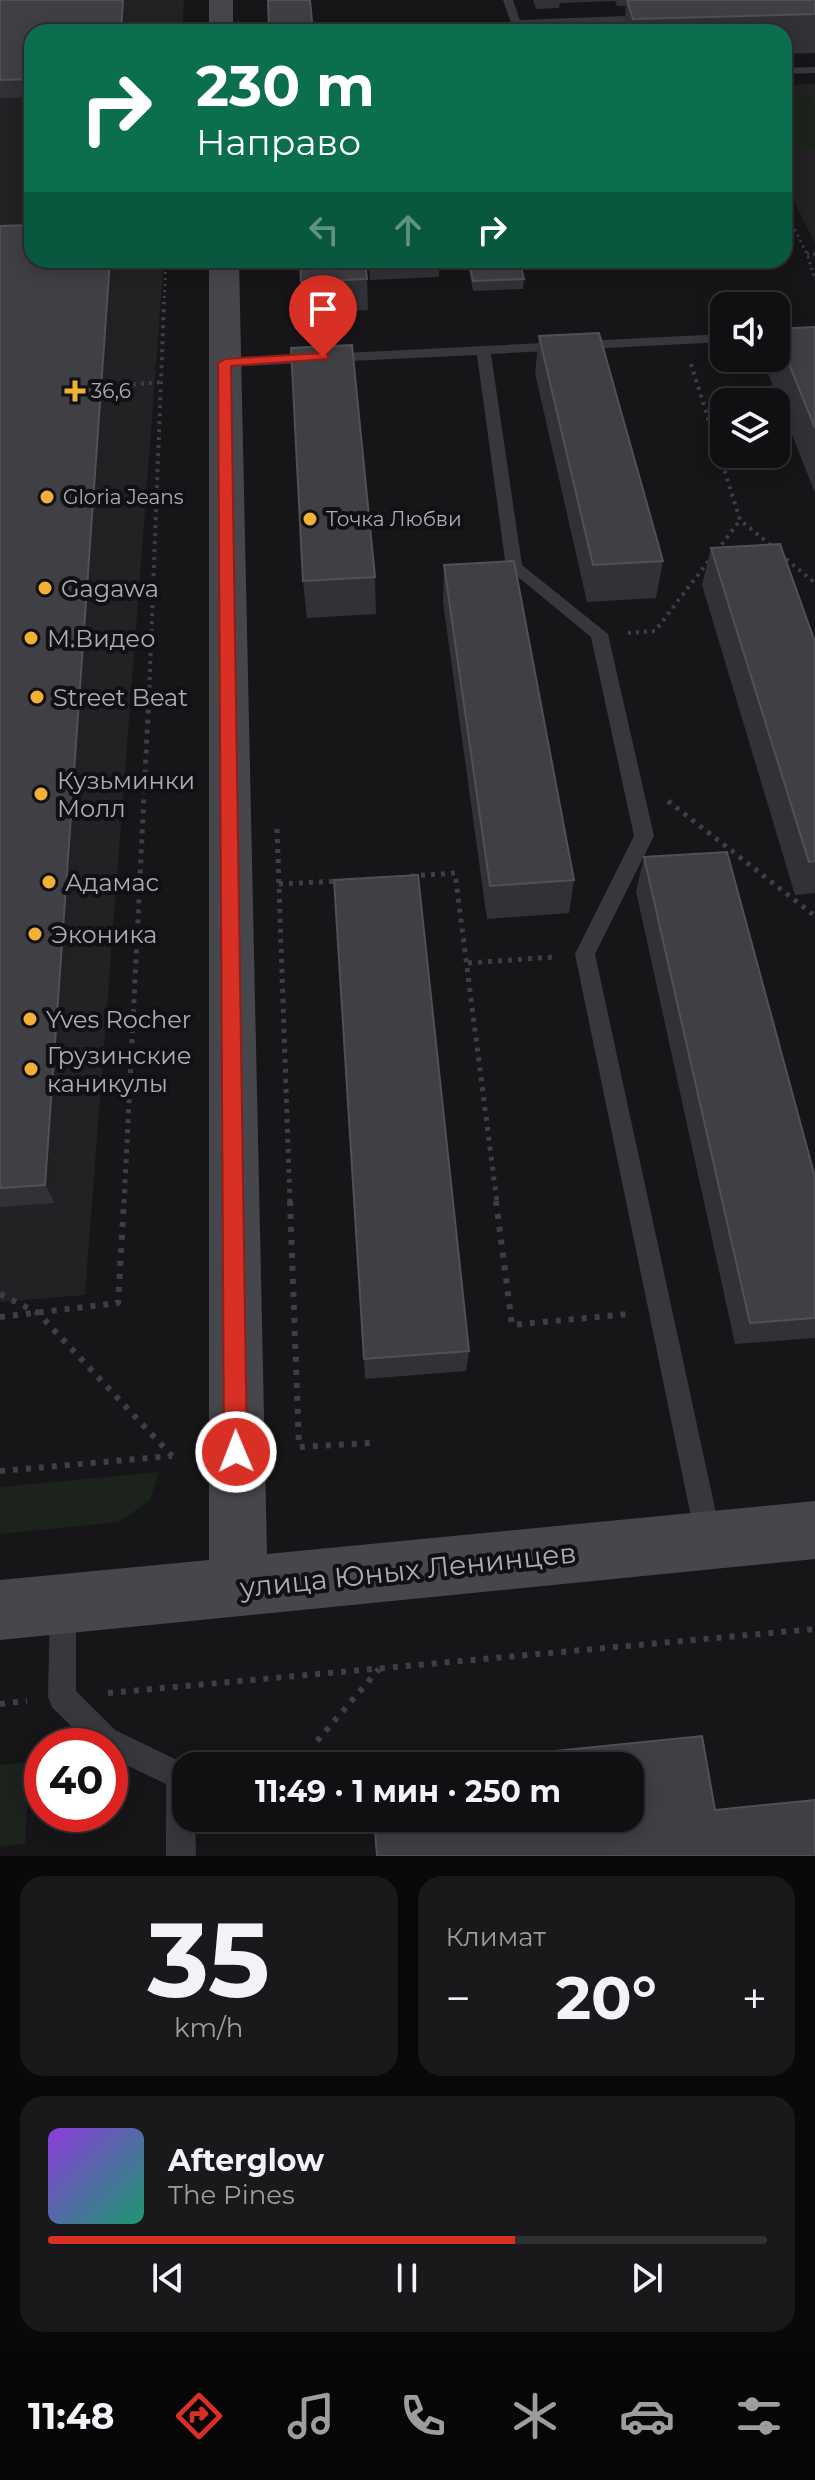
<!DOCTYPE html>
<html lang="ru">
<meta charset="utf-8">
<style>
body{margin:0;font-family:Montserrat,sans-serif;background:#19191b;color:#f1f3f6;height:100vh;display:flex;flex-direction:column;font-size:30px;white-space:nowrap}
*{box-sizing:border-box;margin:0}
p{font-size:26px;color:#9c9d9f}
.icon{flex:none;width:44px;height:44px;fill:none;stroke:currentColor;stroke-width:2;stroke-linecap:round;stroke-linejoin:round}
.map{position:relative;height:1856px;overflow:hidden}
.side{display:flex;flex-direction:column;gap:20px;padding:20px;background:#09090a;flex:1}
.side>*{flex:none}
.banner{position:absolute;left:24px;top:24px;width:768px;height:244px;border-radius:24px;box-shadow:0 4px 20px #0003,0 0 0 2px #303032;background:#0b6e4f;color:#fff;overflow:hidden}
.tools{position:absolute;left:710px;top:292px;display:grid;gap:16px}
.tools a{display:grid;place-items:center;width:80px;height:80px;border-radius:16px;background:#101012;box-shadow:0 4px 20px #0003,0 0 0 2px #303032;font-size:40px}
.speed{position:absolute;left:24px;top:1728px;display:flex;gap:16px;font-size:40px;font-weight:700;text-align:center}
.speed>*{display:grid;place-content:center;width:104px;height:104px;border-radius:50%;background:#101012;box-shadow:0 4px 20px #0003,0 0 0 2px #303032;line-height:1}
.speed .limit{border:12px solid #d22;background:#fff;color:#111}
.pin{position:absolute;display:grid;place-items:center;width:68px;height:68px;color:#fff;margin:-82px -34px;border-radius:50% 50% 50% 0;rotate:-45deg;box-shadow:0 0 8px #0007}
.pin .icon{rotate:45deg}
.me{position:absolute;width:88px;margin:-44px;rotate:359deg;stroke-linejoin:round;filter:drop-shadow(0 0 6px #0008)}
.turn{display:flex;align-items:center;gap:28px;height:168px;padding:0 40px;font-size:36px}
.turn .icon{width:104px;height:104px;stroke-width:2.5}
.turn b{display:block;font-size:56px;line-height:68px}
.lanes{display:flex;align-items:center;height:76px;padding:0 40px;background:#0003;justify-content:center;gap:40px;direction:ltr}
.lanes .off{opacity:.35}
.big{font-size:60px;font-weight:700;line-height:1.1}
.side .widget{flex:1;display:flex;flex-direction:column;justify-content:center;gap:12px;min-width:0;padding:0 28px;border-radius:24px;background:#19191b}
.side .dial{align-items:center;gap:0}
.dial b{font-size:104px;line-height:1}
.song{display:flex;align-items:center;gap:24px}
.cover{width:96px;height:96px;border-radius:12px;background:linear-gradient(135deg,hsl(270 70% 55%),hsl(160 70% 35%))}
.played{height:8px;border-radius:4px;background:linear-gradient(90deg,#d93025 65%,#303032 65%)}
.keys{display:flex;justify-content:space-around;direction:ltr}
.heat{display:flex;justify-content:space-between;align-items:center;font-size:44px;direction:ltr}
.side .tiles{flex:1;display:grid;gap:20px;grid-template-columns:1fr 1fr}
.widget:last-child{grid-column:span 2}
.trip{position:absolute;left:172px;top:1752px;width:472px;height:80px;border-radius:24px;background:#101012;box-shadow:0 4px 20px #0003,0 0 0 2px #303032;font-weight:700;line-height:80px;text-align:center}
.tabs{display:flex;height:128px;justify-content:space-around;align-items:center;background:#060607;color:#9c9d9f}
.tabs .icon{width:56px;height:56px}
.tabs .current{color:#d93025}
.tabs b{font-size:36px;color:#f1f3f6}
.map>svg:first-child{display:block}
</style>
<div class="map">
<svg width="815" height="1856" viewBox="0 0 815 1856">
<rect width="100%" height="100%" fill="#161618"/>
<path fill="#222225" d="M0 0H184L182 32H32V260H164L85 1295 0 1302Z
M815 84V244L784 181V85Z"/>
<path fill="#1c231d" d="M784 95H811L815 103V149L784 150Z
M159 1472 150 1500 119 1522 0 1534V1487Z
M30 1762 25 1844 0 1846V1765Z"/>
<g fill="none" stroke-linecap="round" stroke-linejoin="round">
<path stroke="#3d3f44" stroke-width="3" stroke-dasharray="2 4" stroke-linecap="butt" d="M784 208 807 254 815 280
M807 254H815
M164 304 166 260"/>
<path stroke="#3d3f44" stroke-width="4" stroke-dasharray="3 5" stroke-linecap="butt" d="M691 364 740 520 773 547
M109 386 163 382
M717 551 740 520
M780 554 815 583
M628 633 655 631 710 559
M149 696 164 302"/>
<path stroke="#3d3f44" stroke-width="5" stroke-dasharray="4 6" stroke-linecap="butt" d="M668 801 815 916
M277 829 290 1203
M411 876 455 873 497 1203
M279 884 338 881
M468 963 554 957
M124 1203 149 694"/>
<path stroke="#3d3f44" stroke-width="6" stroke-dasharray="5 8" stroke-linecap="butt" d="M290 1201 299 1447 371 1443
M496 1201 512 1325 628 1314
M0 1294 38 1313 172 1456
M0 1317 118 1303 124 1201
M0 1471 172 1456
M108 1693 815 1629
M0 1704 27 1701
M317 1741 379 1669"/>
<path fill="#37383d" fill-rule="evenodd" d="M503 0H513L520 20 651 15 656 18 651 21 516 26 511 23Z
M815 67V73L784 74V68Z
M724 334V342L491 354 522 565 608 634 654 836 595 954 721 1536 717 1545 708 1549 699 1545 695 1536 575 954 634 836 591 637 506 567 477 355 225 367 218 363 225 359Z
M63 1594 73 1597 76 1607V1691L115 1730 181 1762 196 1765 186 1766V1818H195L196 1856H166V1784L110 1757V1746H91L52 1707 48 1697 50 1607 53 1597Z
M298 1750 308 1754 311 1766H260L264 1756Z"/>
<path fill="#45474d" fill-rule="evenodd" d="M209 0H233V32H209Z
M209 260H239L267 1554 815 1501V1559L0 1640V1580L209 1560Z"/>
</g>
<path fill="#323236" d="M0 0 32 32V97L0 98Z
M533 0H815V53L784 54V32H623L626 6H617L615 1 560 3 559 8 536 9Z
M0 226 55 1203 0 1207Z
M300 260 367 279 368 310 303 313Z
M368 260H440L439 277 370 280Z
M467 260H519L524 279 523 289 473 291Z
M815 327V493L765 366 767 358H776V329Z
M539 336 663 561 656 598 587 602 535 373Z
M711 548 815 642V893L795 895 702 585Z
M444 565 574 880 569 913 487 919 443 602Z
M375 577 376 614 307 618 303 581Z
M644 857 815 1177V1338L735 1344 636 891Z
M469 1351 466 1371 365 1379 364 1359Z"/>
<path fill="#212124" d="M123 0H127L125 32H121Z
M110 260H117L55 1203 45 1185Z"/>
<path fill="#3f3f44" stroke="#4f5156" stroke-width="2" d="M0 0H123L121 32H32V79L0 80Z
M268 0H310L313 32H269Z
M627 0H815V14L633 19Z
M32 225V260H110L45 1185 0 1188V226Z
M300 260H365L367 279 301 282Z
M469 260H519L524 279 473 281Z
M815 327V428L776 332V329Z
M599 333 663 561 593 565 539 336Z
M352 345 375 577 303 581 291 348Z
M780 544 815 642V861L809 862 711 548Z
M514 561 574 880 490 886 444 565Z
M727 852 815 1177V1318L750 1323 644 857Z
M418 875 469 1351 364 1359 334 880Z
M702 1736 715 1810 815 1800V1856H377L374 1818H630V1766H408Z"/>
<path fill="#d93025" stroke="#8d1f18" stroke-width="2" d="M323 353 328 354V359L231 366 247 1452 244 1460 236 1463 228 1460 224 1452 218 363 225 359Z"/>
<g fill="#f2b134" stroke="#111113" stroke-width="3">
<path d="M71 379h8v8h8v8h-8v8h-8v-8h-8v-8h8z"/>
<circle cx="47" cy="497" r="8"/>
<circle cx="310" cy="519" r="8"/>
<circle cx="45" cy="588" r="8"/>
<circle cx="31" cy="638" r="8"/>
<circle cx="37" cy="697" r="8"/>
<circle cx="41" cy="794" r="8"/>
<circle cx="49" cy="882" r="8"/>
<circle cx="35" cy="934" r="8"/>
<circle cx="30" cy="1019" r="8"/>
<circle cx="31" cy="1069" r="8"/>
</g>
<g text-anchor="middle" dominant-baseline="central" stroke-width="8" stroke-linejoin="round" paint-order="stroke">
<g font-size="20" fill="#a8adb8" stroke="#111113" text-anchor="start">
<text x="91" y="391">36,6</text>
<text x="63" y="497">Gloria Jeans</text>
<text x="326" y="519">Точка Любви</text>
</g>
<g font-size="24" fill="#a8adb8" stroke="#111113" text-anchor="start">
<text x="61" y="588">Gagawa</text>
<text x="47" y="638">М.Видео</text>
<text x="53" y="697">Street Beat</text>
<text x="57" y="780">Кузьминки<tspan x="57" dy="28">Молл</tspan></text>
<text x="65" y="882">Адамас</text>
<text x="51" y="934">Эконика</text>
<text x="46" y="1019">Yves Rocher</text>
<text x="47" y="1055">Грузинские<tspan x="47" dy="28">каникулы</tspan></text>
</g>
<g font-size="28" fill="#a8adb8" stroke="#111113">
<text transform="translate(408 1570) rotate(-6)">улица Юных Ленинцев</text>
</g>
</g>
</svg>
<div class="tools">
<a><svg class="icon" aria-label="sound" viewBox="0 0 24 24"><path d="M4 9h4l5-4v14l-5-4H4zM17 9q2 3 0 6"/></svg></a>
<a><svg class="icon" aria-label="layers" viewBox="0 0 24 24"><path d="M12 4l9 5-9 5-9-5zM3 14l9 5 9-5"/></svg></a>
</div>
<div class="speed"><div class="limit">40</div></div>
<div class="pin" style="left:323px;top:357px;background:#d93025"><svg class="icon" aria-label="arrive" viewBox="0 0 24 24"><path d="M6 21V4h12l-3 4 3 4H6"/></svg></div>
<svg class="me" style="left:236px;top:1452px" viewBox="-20 -20 40 40"><circle r="17" fill="#d93025" stroke="#fff" stroke-width="3"/><path d="M0-11L8 9 0 5-8 9z" fill="#fff"/></svg>
<div class="trip">11:49 · 1 мин · 250 m</div>
<div class="banner">
<div class="turn"><svg class="icon" aria-label="right" viewBox="0 0 24 24"><path d="M7 20v-9h11M14 6l5 5-5 5"/></svg><div><b>230 m</b>Направо</div></div>
<div class="lanes"><svg class="icon off" aria-label="left" viewBox="0 0 24 24"><path d="M17 20v-9H6M10 6l-5 5 5 5"/></svg><svg class="icon off" aria-label="ahead" viewBox="0 0 24 24"><path d="M12 20V5M6 11l6-6 6 6"/></svg><svg class="icon" aria-label="right" viewBox="0 0 24 24"><path d="M7 20v-9h11M14 6l5 5-5 5"/></svg></div>
</div>
</div>
<section class="side">
<div class="tiles">
<div class="widget dial"><b>35</b><p>km/h</p></div>
<div class="widget"><p>Климат</p>
<div class="heat"><a>−</a><b class="big">20°</b><a>+</a></div>
</div>
<div class="widget">
<div class="song"><i class="cover"></i><div><b>Afterglow</b><p>The Pines</p></div></div>
<div class="played"></div>
<div class="keys"><svg class="icon" aria-label="previous" viewBox="0 0 24 24"><path d="M18 5L8 12l10 7zM5 5v14"/></svg><svg class="icon" aria-label="pause" viewBox="0 0 24 24"><path d="M8 5v14M16 5v14"/></svg><svg class="icon" aria-label="next" viewBox="0 0 24 24"><path d="M6 5l10 7-10 7zM19 5v14"/></svg></div>
</div>
</div>
</section>
<nav class="tabs">
<b>11:48</b>
<svg class="icon current" aria-label="directions" viewBox="0 0 24 24"><path d="M12 3l9 9-9 9-9-9zM9 14v-3h6M13 9l2 2-2 2"/></svg>
<svg class="icon" aria-label="music" viewBox="0 0 24 24"><path d="M9 18V5l10-2v13"/><circle cx="6" cy="18" r="3"/><circle cx="16" cy="16" r="3"/></svg>
<svg class="icon" aria-label="phone" viewBox="0 0 24 24"><path d="M5 4h4l2 5-3 2q2 4 5 5l2-3 5 2v4C11 20 4 13 5 4z"/></svg>
<svg class="icon" aria-label="climate" viewBox="0 0 24 24"><path d="M12 3v18M4 7l16 10M4 17L20 7"/></svg>
<svg class="icon" aria-label="car" viewBox="0 0 24 24"><path d="M5 17H2v-5l4-1 3-4h7l3 4 3 1v5h-3M9 17h6M6 11h13"/><circle cx="7" cy="17" r="2"/><circle cx="17" cy="17" r="2"/></svg>
<svg class="icon" aria-label="filters" viewBox="0 0 24 24"><path d="M4 7h16M4 17h16"/><circle cx="9" cy="7" r="2"/><circle cx="15" cy="17" r="2"/></svg>
</nav>
